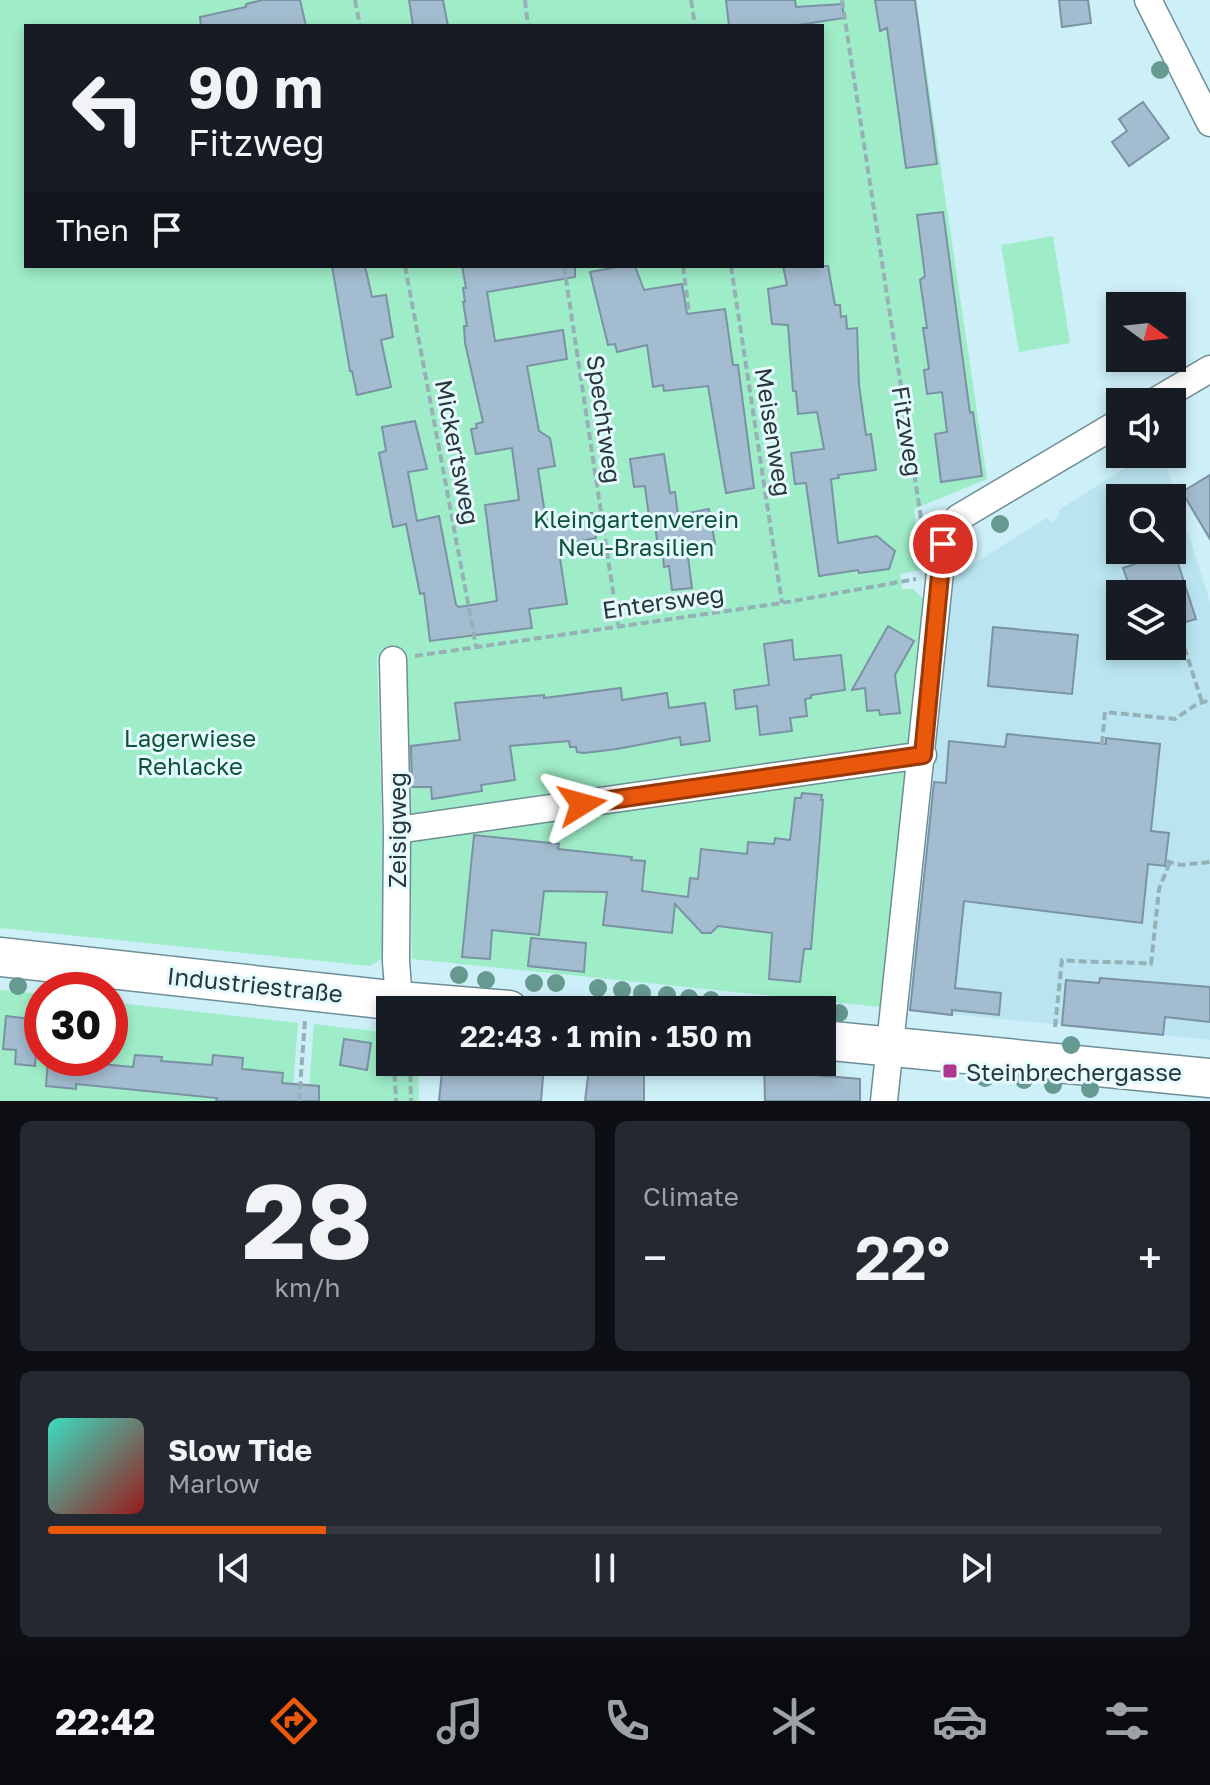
<!DOCTYPE html>
<meta charset="utf-8">
<style>
body{margin:0;font-family:"Golos Text",sans-serif;background:#242831;color:#f1f3f6;height:100vh;display:flex;flex-direction:column;font-size:30px;white-space:nowrap}
*{box-sizing:border-box;margin:0}
p{font-size:26px;color:#9ea1a6}
.icon{flex:none;width:44px;height:44px;fill:none;stroke:currentColor;stroke-width:2;stroke-linecap:round;stroke-linejoin:round}
.map{position:relative;height:1101px;overflow:hidden}
.details{display:flex;flex-direction:column;gap:20px;padding:20px;background:#0d0f14;flex:1}
.details>*{flex:none}
.banner{position:absolute;left:24px;top:24px;width:800px;height:244px;border-radius:0px;box-shadow:0 4px 12px #0003;background:#171b24;color:#f1f3f6;overflow:hidden}
.needle{width:52px;rotate:105deg}
.controls{position:absolute;left:1106px;top:292px;display:grid;gap:16px}
.controls a{display:grid;place-items:center;width:80px;height:80px;border-radius:0px;background:#171b24;box-shadow:0 4px 12px #0003;font-size:40px}
.speed{position:absolute;left:24px;top:972px;display:flex;gap:16px;font-size:40px;font-weight:700;text-align:center}
.speed>*{display:grid;place-content:center;width:104px;height:104px;border-radius:50%;background:#171b24;box-shadow:0 4px 12px #0003;line-height:1}
.speed .limit{border:12px solid #d22;background:#fff;color:#111}
.pin{position:absolute;display:grid;place-items:center;width:68px;height:68px;color:#fff;margin:-34px;border:4px solid #fff;border-radius:50%;box-shadow:0 2px 8px #0007}
.me{position:absolute;width:88px;margin:-44px;rotate:82deg;stroke-linejoin:round;filter:drop-shadow(0 0 6px #0008)}
.turn{display:flex;align-items:center;gap:28px;height:168px;padding:0 32px;font-size:36px}
.turn .icon{width:104px;height:104px;stroke-width:2.5}
.turn b{display:block;font-size:56px;line-height:68px}
.then{display:flex;align-items:center;height:76px;padding:0 32px;background:#0003;gap:16px;font-size:30px}
.big{font-size:60px;font-weight:600;line-height:1.1}
.details .tile{flex:1;display:flex;flex-direction:column;justify-content:center;gap:12px;min-width:0;padding:0 28px;border-radius:12px;background:#242831}
.details .dial{align-items:center;gap:0}
.dial b{font-size:104px;line-height:1}
.song{display:flex;align-items:center;gap:24px}
.cover{width:96px;height:96px;border-radius:12px;background:linear-gradient(135deg,hsl(170 70% 55%),hsl(0 70% 35%))}
.played{height:8px;border-radius:4px;background:linear-gradient(90deg,#ea580c 25%,#363941 25%)}
.keys{display:flex;justify-content:space-around;direction:ltr}
.heat{display:flex;justify-content:space-between;align-items:center;font-size:44px;direction:ltr}
.details .tiles{flex:1;display:grid;gap:20px;grid-template-columns:1fr 1fr}
.tile:last-child{grid-column:span 2}
.trip{position:absolute;left:376px;top:996px;width:460px;height:80px;border-radius:0px;background:#171b24;box-shadow:0 4px 12px #0003;font-weight:600;line-height:80px;text-align:center}
.menu{display:flex;height:128px;justify-content:space-around;align-items:center;background:#090b0e;color:#9ea1a6}
.menu .icon{width:56px;height:56px}
.menu .selected{color:#ea580c}
.menu b{font-size:36px;color:#f1f3f6}
.map>svg:first-child{display:block}
</style>
<div class="map">
<svg width="1210" height="1101" viewBox="0 0 1210 1101">
<rect width="100%" height="100%" fill="#cdeff8"/>
<path fill="#bae5f0" fill-rule="evenodd" d="M1147 454H1163L1210 602V1040L910 1010 953 577 1046 518 1053 522 1058 517 1059 510ZM1120 498H1172V550H1120ZM1120 594H1172V646H1120Z"/>
<path fill="#9fedc8" fill-rule="evenodd" d="M0 0H916L987 479 914 509 921 570 900 574 902 589H913L925 600 885 1002 880 1007 412 959 409 847 388 654 377 657 386 956 370 966 0 928ZM26 26H822V266H26Z
M1053 236 1070 343 1019 352 1001 245Z
M0 990 42 994V1058H110V1002L298 1023 292 1101H0Z
M314 1024 390 1033V1062H418L419 1101H308Z"/>
<path fill="#a3bccf" stroke="#7a92a4" stroke-width="2" d="M263 0H300L306 26H201L200 17 246 7V4Z
M409 0H443L448 26H413Z
M726 0H795L796 7 842 4 844 18 792 26H729Z
M875 0H915L937 164 906 168 887 28 880 31Z
M1059 0H1088L1091 23 1062 27Z
M1143 102 1169 138 1129 166 1112 142 1127 131 1119 119Z
M943 212 970 413 973 412 982 476 941 482 935 434 947 432 942 392 927 394 924 370 929 369 923 328H927L920 280 925 276 917 215Z
M332 266H365L372 297 386 295 393 337 381 340 391 387 357 395 352 371H350Z
M462 266H575V277L487 292 495 341 563 330 567 359 527 366 539 431 550 438 555 466 538 469 546 520 592 513 596 538 558 545 567 604 529 609 532 628 430 641 424 593 420 594 406 524 393 527 379 453 386 451 382 427 415 421 427 469 408 472 417 521 439 516 456 605 459 607 497 601 485 505 519 500 512 448 476 454 471 429 477 428 476 424 483 422 465 343 464 326H467L463 302H465L463 288H466Z
M623 266H635L644 290 682 284 687 314 725 309 733 365H738L754 488 726 493 708 386 664 391 663 385 653 387 647 345 617 352 615 344 608 345 590 272Z
M783 266H828L835 305H840L841 317 846 316 847 329 857 328 859 385 866 435 871 434 876 470 838 475 839 478 831 479 838 543 877 536 895 551 889 569 859 573 858 570 819 576 806 483 795 484 791 453 824 449 817 412 798 414 796 391H793L788 325 772 324 768 289 787 285Z
M664 454 670 493 675 492 678 515 709 509 715 544 687 549 692 588 672 590 669 566 664 567 663 557 659 558 655 524 650 525 645 486 634 487 630 459Z
M1210 475V539L1182 492Z
M1174 551 1196 619 1172 626V594H1132L1123 568Z
M888 626 914 641 895 675 900 713 880 715 879 710 867 711 865 688 852 690Z
M993 627 1078 635 1072 694 988 686Z
M792 640 794 660 841 655 845 690 811 695V698L805 699 807 716 790 718 792 731 760 735 757 706 736 709 734 690 769 685 764 644Z
M621 688 622 700 667 693 669 708 705 703 710 741 681 745 680 737 617 749 584 753 577 752 576 747H570L569 741 510 746 515 780 481 785 482 791 432 799 431 787H412L411 746 460 740 455 703 544 695V698Z
M1007 734 1106 744V738L1160 744 1151 831 1169 833 1165 866 1148 864 1142 923 964 901 955 988 1001 993 999 1015 952 1010V1015L910 1010 934 782 946 783 949 741 1005 747Z
M802 793 822 795 821 800H823L811 949H804L800 982 769 979 772 933 718 926 711 933H702L675 904 672 933 603 925 607 892 544 891 539 935 492 930 490 959 462 957 474 835 559 844 558 849 632 857 631 860 645 861 642 891 688 897 690 878 698 879 701 849 747 854 748 842 774 844 775 838 790 840 795 798H801Z
M531 938 586 943 584 972 528 966Z
M1100 978 1210 987V1022L1165 1017 1163 1035 1062 1025 1066 980 1099 983Z
M6 1016 39 1020 35 1066 15 1064 16 1050 3 1049Z
M344 1039 371 1043 367 1070 340 1065Z
M135 1055 162 1057 161 1061 212 1065 213 1055 243 1058 242 1069 283 1073 282 1083 319 1086V1101H216L217 1098 76 1084V1089L46 1086 48 1058H78V1062L133 1067Z
M443 1062H528L544 1065 541 1101H439Z
M764 1062H791V1073L860 1079V1101H765Z
M589 1068 644 1075V1101H585Z"/>
<g fill="none" stroke-linecap="round" stroke-linejoin="round">
<defs>
<path id="street" d="M1148 0 1210 123
M1154 402 1210 369
M393 660 397 830 396 961 399 1001
M397 830 923 755
M884 1101 943 544 958 518 1120 422"/>
<path id="secondary" d="M0 957 399 1001 509 1010
M822 1040 1210 1078"/>
</defs>
<use href="#street" stroke="#6e8e96" stroke-width="29"/>
<use href="#secondary" stroke="#6e8e96" stroke-width="41"/>
<path stroke="#95b0b7" stroke-width="4" stroke-dasharray="8 4" stroke-linecap="butt" d="M355 0 360 26
M525 0 528 26
M691 0 695 26
M842 0 921 518 926 523
M405 266 476 646
M564 266 618 625
M683 266 689 312
M731 266 782 603
M1177 625 1202 702
M415 656 782 603 916 579
M1102 744 1105 712 1175 719 1197 704 1210 700
M1166 861 1181 865 1210 862
M1055 1027 1062 960C1093 963 1121 961 1151 964L1159 889 1170 862
M394 1062 396 1101
M410 1062 411 1101
M299 1101 305 1020"/>
<use href="#street" stroke="#fff" stroke-width="26"/>
<use href="#secondary" stroke="#fff" stroke-width="38"/>
</g>
<g fill="#669990">
<circle cx="1160" cy="70" r="9"/>
<circle cx="1000" cy="524" r="9"/>
<circle cx="459" cy="975" r="9"/>
<circle cx="486" cy="980" r="9"/>
<circle cx="534" cy="983" r="9"/>
<circle cx="556" cy="983" r="9"/>
<circle cx="18" cy="986" r="9"/>
<circle cx="598" cy="988" r="9"/>
<circle cx="622" cy="990" r="9"/>
<circle cx="642" cy="993" r="9"/>
<circle cx="667" cy="995" r="9"/>
<circle cx="689" cy="998" r="9"/>
<circle cx="711" cy="1000" r="9"/>
<circle cx="839" cy="1013" r="9"/>
<circle cx="1071" cy="1045" r="9"/>
<circle cx="985" cy="1078" r="9"/>
<circle cx="1024" cy="1080" r="9"/>
<circle cx="1053" cy="1085" r="9"/>
<circle cx="1090" cy="1089" r="9"/>
</g>
<g fill="none" stroke-linecap="round" stroke-linejoin="round">
<defs>
<path id="route" d="M582 804 923 755 943 544"/>
</defs>
<use href="#route" stroke="#983908" stroke-width="20"/>
<use href="#route" stroke="#ea580c" stroke-width="14"/>
</g>
<rect fill="#b0378b" stroke="#e5faff" stroke-width="3" x="942" y="1063" width="16" height="16" rx="4"/>
<g text-anchor="middle" dominant-baseline="central" stroke-width="6" stroke-linejoin="round" paint-order="stroke">
<g font-size="24" fill="#2a373a" stroke="#e5faff">
<text transform="translate(605 419) rotate(82)">Spechtweg</text>
<text transform="translate(908 431) rotate(81)">Fitzweg</text>
<text transform="translate(774 432) rotate(81)">Meisenweg</text>
<text transform="translate(458 452) rotate(79)">Mickertsweg</text>
<text transform="translate(663 601) rotate(-8)">Entersweg</text>
<text transform="translate(396 830) rotate(-90)">Zeisigweg</text>
<text transform="translate(255 984) rotate(6)">Industriestraße</text>
</g>
<g font-size="24" fill="#11533a" stroke="#e5faff">
<text x="636" y="518">Kleingartenverein<tspan x="636" dy="28">Neu-Brasilien</tspan></text>
<text x="190" y="737">Lagerwiese<tspan x="190" dy="28">Rehlacke</tspan></text>
</g>
<g font-size="24" fill="#2a373a" stroke="#e5faff" text-anchor="start">
<text x="966" y="1071">Steinbrechergasse</text>
</g>
</g>
</svg>
<div class="controls">
<a><svg class="needle" viewBox="-14 -14 28 28"><path d="M0-13l5 13h-10z" fill="#e53935"/><path d="M0 13l5-13h-10z" fill="#9ea1a6"/></svg></a>
<a><svg class="icon" aria-label="sound" viewBox="0 0 24 24"><path d="M4 9h4l5-4v14l-5-4H4zM17 9q2 3 0 6"/></svg></a>
<a><svg class="icon" aria-label="search" viewBox="0 0 24 24"><circle cx="10" cy="10" r="6"/><path d="M15 15l6 6"/></svg></a>
<a><svg class="icon" aria-label="layers" viewBox="0 0 24 24"><path d="M12 4l9 5-9 5-9-5zM3 14l9 5 9-5"/></svg></a>
</div>
<div class="speed"><div class="limit">30</div></div>
<div class="pin" style="left:943px;top:544px;background:#d93025"><svg class="icon" aria-label="arrive" viewBox="0 0 24 24"><path d="M6 21V4h12l-3 4 3 4H6"/></svg></div>
<svg class="me" style="left:582px;top:804px" viewBox="-20 -20 40 40"><path d="M0-17L14 15 0 8-14 15z" fill="#ea580c" stroke="#fff" stroke-width="4"/></svg>
<div class="trip">22:43 · 1 min · 150 m</div>
<div class="banner">
<div class="turn"><svg class="icon" aria-label="left" viewBox="0 0 24 24"><path d="M17 20v-9H6M10 6l-5 5 5 5"/></svg><div><b>90 m</b>Fitzweg</div></div>
<div class="then">Then<svg class="icon" aria-label="arrive" viewBox="0 0 24 24"><path d="M6 21V4h12l-3 4 3 4H6"/></svg></div>
</div>
</div>
<section class="details">
<div class="tiles">
<div class="tile dial"><b>28</b><p>km/h</p></div>
<div class="tile"><p>Climate</p>
<div class="heat"><a>−</a><b class="big">22°</b><a>+</a></div>
</div>
<div class="tile">
<div class="song"><i class="cover"></i><div><b>Slow Tide</b><p>Marlow</p></div></div>
<div class="played"></div>
<div class="keys"><svg class="icon" aria-label="previous" viewBox="0 0 24 24"><path d="M18 5L8 12l10 7zM5 5v14"/></svg><svg class="icon" aria-label="pause" viewBox="0 0 24 24"><path d="M8 5v14M16 5v14"/></svg><svg class="icon" aria-label="next" viewBox="0 0 24 24"><path d="M6 5l10 7-10 7zM19 5v14"/></svg></div>
</div>
</div>
</section>
<nav class="menu">
<b>22:42</b>
<svg class="icon selected" aria-label="directions" viewBox="0 0 24 24"><path d="M12 3l9 9-9 9-9-9zM9 14v-3h6M13 9l2 2-2 2"/></svg>
<svg class="icon" aria-label="music" viewBox="0 0 24 24"><path d="M9 18V5l10-2v13"/><circle cx="6" cy="18" r="3"/><circle cx="16" cy="16" r="3"/></svg>
<svg class="icon" aria-label="phone" viewBox="0 0 24 24"><path d="M5 4h4l2 5-3 2q2 4 5 5l2-3 5 2v4C11 20 4 13 5 4z"/></svg>
<svg class="icon" aria-label="climate" viewBox="0 0 24 24"><path d="M12 3v18M4 7l16 10M4 17L20 7"/></svg>
<svg class="icon" aria-label="car" viewBox="0 0 24 24"><path d="M5 17H2v-5l4-1 3-4h7l3 4 3 1v5h-3M9 17h6M6 11h13"/><circle cx="7" cy="17" r="2"/><circle cx="17" cy="17" r="2"/></svg>
<svg class="icon" aria-label="filters" viewBox="0 0 24 24"><path d="M4 7h16M4 17h16"/><circle cx="9" cy="7" r="2"/><circle cx="15" cy="17" r="2"/></svg>
</nav>
